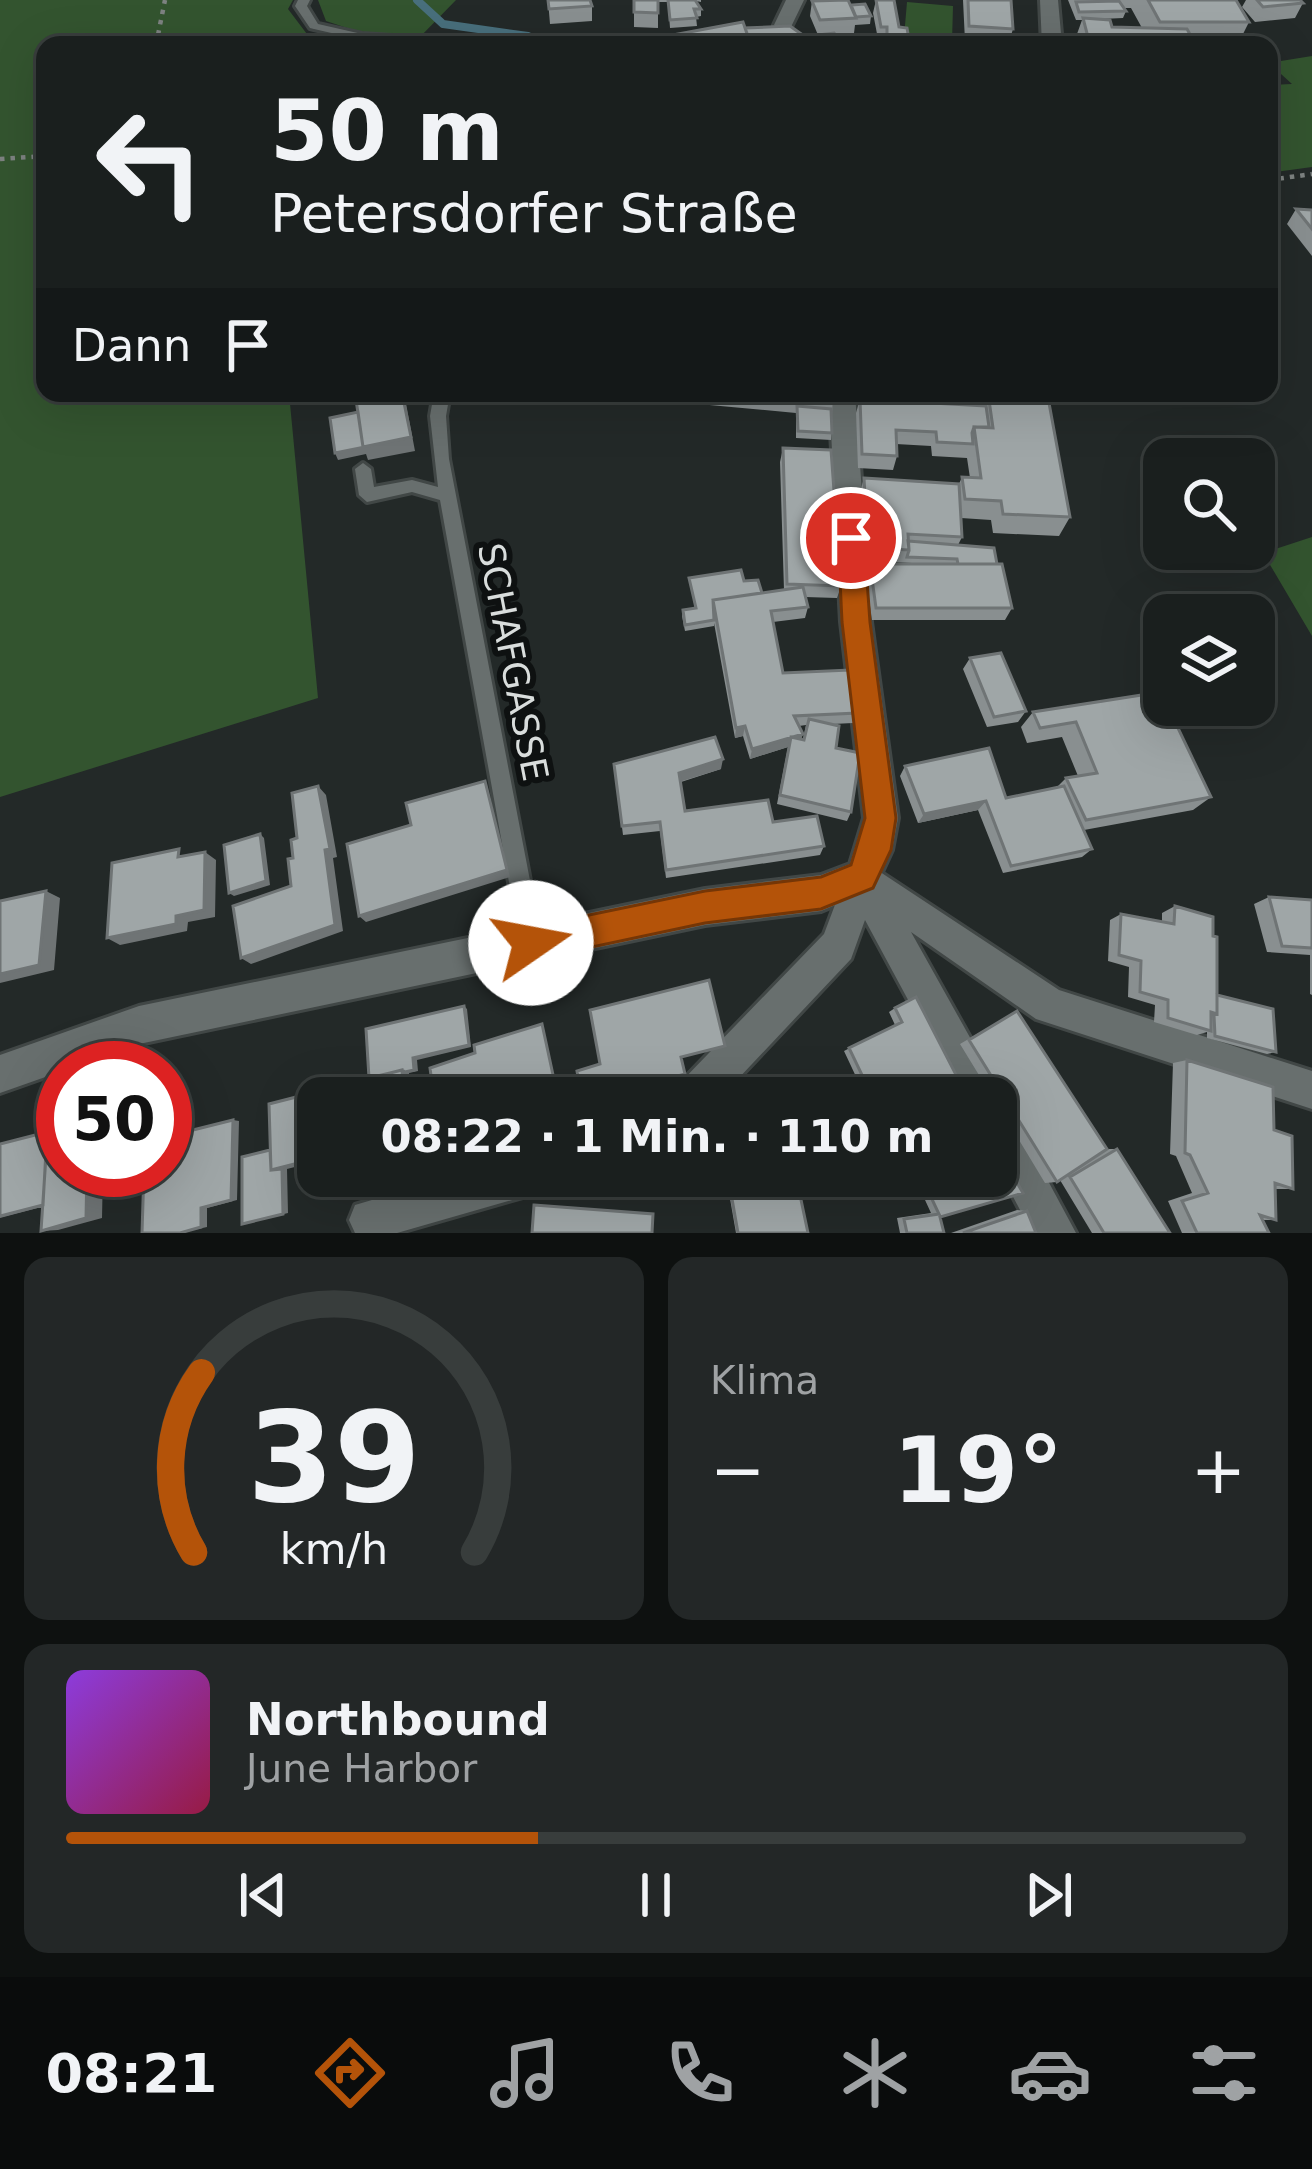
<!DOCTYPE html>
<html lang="de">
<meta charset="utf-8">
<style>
body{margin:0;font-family:"DejaVu Sans",sans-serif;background:#232727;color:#f1f3f6;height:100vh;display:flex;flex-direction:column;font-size:45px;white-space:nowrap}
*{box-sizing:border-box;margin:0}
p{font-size:39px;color:#9fa2a4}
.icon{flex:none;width:66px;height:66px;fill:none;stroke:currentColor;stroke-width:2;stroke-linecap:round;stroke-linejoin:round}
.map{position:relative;height:1233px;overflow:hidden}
.drawer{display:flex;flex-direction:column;gap:24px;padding:24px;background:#0e1110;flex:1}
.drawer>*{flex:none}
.hud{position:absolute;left:36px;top:36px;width:1242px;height:366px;border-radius:24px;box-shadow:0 12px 48px #0002,0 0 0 3px #383d3c;background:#1a1f1e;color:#f1f3f6;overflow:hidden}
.tools{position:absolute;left:1143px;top:438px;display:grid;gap:24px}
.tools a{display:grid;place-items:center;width:132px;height:132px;border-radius:24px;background:#1a1f1e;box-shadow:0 12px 48px #0002,0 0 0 3px #383d3c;font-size:60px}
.speed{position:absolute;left:36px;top:1041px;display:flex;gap:24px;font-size:60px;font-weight:700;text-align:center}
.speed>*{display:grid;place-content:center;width:156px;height:156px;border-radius:50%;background:#1a1f1e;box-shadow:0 12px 48px #0002,0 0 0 3px #383d3c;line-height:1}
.speed .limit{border:18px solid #d22;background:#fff;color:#111}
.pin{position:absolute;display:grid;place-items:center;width:102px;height:102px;color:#fff;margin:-51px;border:6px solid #fff;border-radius:50%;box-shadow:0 3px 12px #0007}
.me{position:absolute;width:132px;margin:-66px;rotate:78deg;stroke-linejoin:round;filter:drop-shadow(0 0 9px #0008)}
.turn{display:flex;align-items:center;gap:42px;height:252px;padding:0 36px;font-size:54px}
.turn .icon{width:156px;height:156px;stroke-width:2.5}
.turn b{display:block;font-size:84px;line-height:102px}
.then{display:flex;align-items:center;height:114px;padding:0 36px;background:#0003;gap:24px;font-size:45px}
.big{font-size:90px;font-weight:600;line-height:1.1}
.drawer .widget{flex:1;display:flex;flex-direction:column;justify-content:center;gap:18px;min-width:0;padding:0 42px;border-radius:24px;background:#232727}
.drawer .dial{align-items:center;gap:0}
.dial svg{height:312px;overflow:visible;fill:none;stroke:#383d3c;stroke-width:7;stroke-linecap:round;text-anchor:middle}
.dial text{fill:#f1f3f6;stroke:none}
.song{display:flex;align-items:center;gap:36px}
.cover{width:144px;height:144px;border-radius:18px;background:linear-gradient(135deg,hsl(270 70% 55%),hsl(340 70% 35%))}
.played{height:12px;border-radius:6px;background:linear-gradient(90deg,#b45309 40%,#383d3c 40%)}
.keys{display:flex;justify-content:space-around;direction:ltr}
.heat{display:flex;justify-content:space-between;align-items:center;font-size:66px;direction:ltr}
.drawer .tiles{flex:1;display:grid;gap:24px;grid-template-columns:1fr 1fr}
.widget:last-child{grid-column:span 2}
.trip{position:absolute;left:297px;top:1077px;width:720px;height:120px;border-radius:24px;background:#1a1f1e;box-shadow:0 12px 48px #0002,0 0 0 3px #383d3c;font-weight:600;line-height:120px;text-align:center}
.menu{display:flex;height:192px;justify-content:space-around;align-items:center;background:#0a0c0c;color:#9fa2a4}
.menu .icon{width:84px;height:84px}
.menu .selected{color:#b45309}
.menu b{font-size:54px;color:#f1f3f6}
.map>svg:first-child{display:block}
</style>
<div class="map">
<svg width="1312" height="1233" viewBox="0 0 1312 1233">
<rect width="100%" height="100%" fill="#232928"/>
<path fill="#33542f" d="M0 0H293L288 9 313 42 146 40 144 45H45V393H289L318 698 0 797Z
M318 0H456L419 38 356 31 326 21Z
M907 2 953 6 952 42 904 37Z
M1312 56V167L1269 173V128L1277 126 1269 111V85L1292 84 1269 63Z
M1312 537V636L1263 553Z"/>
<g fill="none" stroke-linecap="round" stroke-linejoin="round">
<path stroke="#486f7c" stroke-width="8" d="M417 0 443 24 528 36"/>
<defs>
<path id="lane" d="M298 0H310L307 6 318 24 362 34 483 42 489 45 362 40 314 29 310 28 295 6Z
M434 393H450L446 416 449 459 542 943 539 951 531 954 523 951 520 943 440 500 412 492 367 502 359 495 355 469 363 463 371 469 374 487 412 480 438 487 430 416Z"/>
<path id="street" d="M786 0H804L790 29 783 31 774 25Z
M862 860 1059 990 1312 1071V1109L1036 1019 911 932 996 1084 1002 1098 999 1105 1010 1110 1076 1233H1032L996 1164V1098H961L865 920 851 959 720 1098H673L679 1084 824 934 850 865Z
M453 1176H546L540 1190 526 1196 397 1233H355L349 1220 355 1205Z"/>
<path id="secondary" d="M1040 0H1058L1062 45H1042Z
M829 393H855L871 622 898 818 892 850 874 889 821 911 705 925 139 1044 0 1093V1055L139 1006 705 889 821 875 850 864 864 818 841 622Z"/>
</defs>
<use href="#lane" stroke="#414746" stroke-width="6"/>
<use href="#street" stroke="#414746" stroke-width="6"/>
<use href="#secondary" stroke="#414746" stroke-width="6"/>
<path stroke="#7d8281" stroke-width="4.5" stroke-dasharray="4.5 6" stroke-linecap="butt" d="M156 45 165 0
M0 159 45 156
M1269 180 1312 174"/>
<use href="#lane" fill="#686f6e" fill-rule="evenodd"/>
<use href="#street" fill="#686f6e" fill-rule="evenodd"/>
<use href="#secondary" fill="#686f6e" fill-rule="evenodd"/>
</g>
<path fill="#898f90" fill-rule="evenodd" d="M548 0 592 6V21L550 24Z
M634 0H701V2L696 1 701 9V16L696 17 697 26 670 28 668 2H658V28L634 27Z
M876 0 899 27 910 45H854L855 39H878L873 13Z
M963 0H1011L1013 29 1009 42 1012 45H970L971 42H981L965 41Z
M1068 0H1236L1249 22 1238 44 1080 45 1077 34 1082 20H1076ZM1124 8H1131L1142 28 1112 27 1101 19 1123 18 1126 11Z
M1246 0H1300L1303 3 1295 18 1255 22 1242 7Z
M812 1 851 5 871 16 870 24 855 25 854 33 835 34 843 45H810V36L818 35 810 16Z
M1296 209 1312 210V256L1287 224Z
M655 393H833L831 440 796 438V413L655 400Z
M860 399 986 406 989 400 1070 517 1059 536 993 533 991 520 961 518 962 537 958 545 997 564 1012 608 1005 620H872L866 577 870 564H936L864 561 860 492 864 478 959 484 962 477 970 478 967 458 932 456 931 446 896 444 897 456 893 470 858 468 856 413Z
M783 448 841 586 837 598 805 597 808 607 805 618 773 622 783 673 857 713 853 723 833 724 836 748 851 812 847 821 777 804 788 747 750 759 743 736 735 738 714 623V626L685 631 682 616 683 610 695 608 689 578 744 581 762 593 784 590 780 462ZM806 725 803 740 801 739 803 734 799 726Z
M970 658 1026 711 1018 722 987 727 963 669Z
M1161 692 1211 797 1193 810 1084 830 1092 849 1082 857 1003 873 978 810 918 823 900 776 905 766 1006 798 1057 787 1066 778 1078 776 1062 737 1027 743 1021 727 1033 712Z
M614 764 721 769 681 782 685 811 773 822 824 846 820 855 666 878 660 831 623 835Z
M1269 897 1312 900V995L1310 994V955L1267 952 1254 904Z
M1175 906 1213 936 1217 995 1276 1052 1267 1054 1207 1038V1032L1197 1035 1154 1022 1155 1005 1128 997 1129 967 1108 961 1110 920 1121 914 1162 922V913Z
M895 1008 968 1098H866L844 1051 895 1025 889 1012Z
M1008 1016 1107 1149H1117L1170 1233H1092L1060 1180 1057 1182 1045 1183 996 1102V1098H993L960 1044Z
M1187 1060 1274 1130 1293 1189H1275L1276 1220H1262L1269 1233H1182L1168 1201 1192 1193 1176 1156 1170 1154 1173 1063Z
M726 1176H796L808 1233H736Z
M914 1176H996L940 1217 944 1233H900L897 1218 931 1213Z
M1017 1210 1027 1211 1036 1233H951Z"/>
<path fill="#6f7475" d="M402 393H404L415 451 368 460 366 454 338 460 335 453Z
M745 726 743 736 735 738 736 728Z
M803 734 799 744 791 737 788 747 750 759 752 749Z
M723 759 721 769 679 782V773Z
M485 781 510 877 366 922 359 916Z
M318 786 326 795 337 857 333 858 343 931 251 964 241 958 325 850Z
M986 801 978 810 918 823 924 814Z
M260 834 264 838 270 885 234 896 229 893Z
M205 852 216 860 215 917 188 922 187 931 120 945 107 938 176 916Z
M46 891 60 898 54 970 0 983V974Z
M464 1006 467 1009 471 1047 417 1060 418 1071 409 1073 411 1098H404L402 1070Z
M233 1120 239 1121 237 1200 207 1208V1227L180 1233 201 1208Z
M318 1158V1161L287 1169 288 1213 242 1224 271 1170Z
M87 1170H103L102 1218 58 1230 41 1231Z
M411 1176 418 1177 371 1190H363Z
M52 1202H60L0 1218V1216Z"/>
<path fill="#9fa6a7" stroke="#6f7475" stroke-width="3" d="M548 0H590L592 6 549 9Z
M634 0H658V13L634 12Z
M668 0H695L701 9H694L697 18 670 20Z
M848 0 856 18 820 20 812 1Z
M876 0H894L899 27 907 28 910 45H887V27H881Z
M968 0H1011L1013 29 969 26Z
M1148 0H1236L1249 22H1160Z
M1257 0H1300L1303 3 1263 7Z
M1119 1 1126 11 1079 12 1076 2Z
M865 4 871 16 856 17 851 5Z
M1083 18 1110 20 1112 27 1187 29 1196 45H1090Z
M743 22 751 45H619Z
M790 26 804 36 806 45H751L745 28Z
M834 33 843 45H816L810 36Z
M314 35 380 38 378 45H316Z
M855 39H883L884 45H856Z
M971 42H1011L1012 45H973Z
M1296 209 1312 210V229Z
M355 393H402L411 437 363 447Z
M781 393H833V402L781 398Z
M860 399 986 406 989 427H974L972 433 973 444 937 442 936 432 896 430 897 456 862 454Z
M989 400 1049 403 1070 517 1003 514 1001 501 965 499 962 477 981 478 974 427 993 428Z
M797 406 831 409 832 433 798 431Z
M358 412 363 447H365L335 453 330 418Z
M783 448 831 450 841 586 787 584Z
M864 478 959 484 962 537 908 534 909 550 868 548Z
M908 541 994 548 997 564H958L957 559 907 557 909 550Z
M870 564H1002L1012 608H876Z
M741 570 744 581 758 580 762 593 713 600 714 620 685 625 683 610 696 608 689 578Z
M803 587 808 607 771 611 783 673 850 670 857 713 794 716 803 734 752 749 745 726 736 728 713 600Z
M1001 653 1026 711 994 717 970 658Z
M1161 692 1164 705H1167L1211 797 1086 820 1066 778 1097 773 1076 722 1040 728 1033 712Z
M809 719 839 726 836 748 860 753 851 812 780 795 791 737 804 740Z
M715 737 723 759 679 773 685 811 768 800 773 822 817 816 824 846 666 870 660 822 622 826 614 764Z
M989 748 1006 798 1064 786 1092 849 1011 866 986 801 924 814 905 766Z
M485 781 507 870 359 916 347 844 411 825 406 803Z
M318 786 330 849 325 850 335 925 241 958 233 906 291 886 288 859 293 858 291 840 297 838 292 793Z
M260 834 266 881 229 893 224 845Z
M179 849 178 857 205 852 204 910 176 916V924L107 938 112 863Z
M46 891 39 965 0 974V901Z
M1269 897 1312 900V948L1282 946Z
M1175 906 1213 917V936L1217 937V1014L1211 1012V1031L1168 1018V1000L1140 992 1141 961 1119 955 1121 914 1174 924Z
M709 980 725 1046 681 1057 685 1074 638 1087 640 1098H582L577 1071 600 1064 590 1010Z
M1217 995 1273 1009 1276 1052 1215 1036 1214 1015 1217 1014Z
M916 997 968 1098H921L919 1094 912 1098H873L849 1048 902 1022 895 1008Z
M464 1006 469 1045 413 1058 414 1070 405 1072 402 1070 369 1078 366 1029Z
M1017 1011 1107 1149 1057 1182 969 1040Z
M542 1024 558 1098H434L430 1068 475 1053 474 1045Z
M1187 1060 1273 1087 1274 1130 1292 1136 1293 1189 1275 1183 1276 1220 1260 1215 1269 1233H1197L1182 1201 1208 1193 1190 1155 1185 1153Z
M402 1070 404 1098H318V1158L271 1170 269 1104Z
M852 1088 856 1098H823Z
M63 1093V1170H87L86 1218 41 1231 50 1096Z
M233 1120 231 1200 201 1208V1227L180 1233H142L144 1170H165V1137Z
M47 1132 43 1205 0 1216V1144Z
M996 1147 1023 1193 940 1217 944 1233H907L904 1219 939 1214 921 1176H996Z
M1117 1149 1170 1233H1104L1070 1177Z
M270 1150 271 1170 282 1169 283 1214 242 1224V1157Z
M362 1176H411V1177L363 1190Z
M728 1176H796L808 1233H738Z
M534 1205 653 1214 652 1233H532Z
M1027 1211 1036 1233H963Z"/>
<path fill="#b45309" stroke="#753606" stroke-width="3" d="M851 527 864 538 870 622 896 818 891 850 873 888 821 909 705 923 531 960 520 955 515 943 520 932 531 927 705 891 821 877 851 865 865 818 842 622 838 538Z"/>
<g text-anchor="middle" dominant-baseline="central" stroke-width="12" stroke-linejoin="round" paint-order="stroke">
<g font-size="36" fill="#d9dddc" stroke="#0e1111">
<text transform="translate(513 662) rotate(79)">SCHAFGASSE</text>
</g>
</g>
</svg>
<div class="tools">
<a><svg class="icon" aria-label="search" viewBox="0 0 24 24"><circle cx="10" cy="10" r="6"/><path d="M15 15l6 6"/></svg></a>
<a><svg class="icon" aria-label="layers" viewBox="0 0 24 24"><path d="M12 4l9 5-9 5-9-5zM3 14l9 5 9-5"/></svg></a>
</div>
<div class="speed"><div class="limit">50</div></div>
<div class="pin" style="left:851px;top:538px;background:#d93025"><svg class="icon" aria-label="arrive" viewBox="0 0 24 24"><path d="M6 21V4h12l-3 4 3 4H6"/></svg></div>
<svg class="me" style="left:531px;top:943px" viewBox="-20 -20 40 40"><circle r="19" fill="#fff"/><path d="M0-13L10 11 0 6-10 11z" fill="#b45309"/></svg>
<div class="trip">08:22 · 1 Min. · 110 m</div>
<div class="hud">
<div class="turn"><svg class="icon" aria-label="left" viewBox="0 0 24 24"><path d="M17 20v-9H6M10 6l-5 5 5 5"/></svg><div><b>50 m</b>Petersdorfer Straße</div></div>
<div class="then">Dann<svg class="icon" aria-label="arrive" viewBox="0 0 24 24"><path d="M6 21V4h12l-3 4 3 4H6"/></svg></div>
</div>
</div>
<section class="drawer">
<div class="tiles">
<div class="widget dial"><svg viewBox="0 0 100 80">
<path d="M14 69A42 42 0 1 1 86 69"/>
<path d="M14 69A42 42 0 0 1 16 23" stroke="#b45309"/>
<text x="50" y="56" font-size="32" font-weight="700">39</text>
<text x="50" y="72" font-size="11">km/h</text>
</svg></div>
<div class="widget"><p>Klima</p>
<div class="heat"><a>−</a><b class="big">19°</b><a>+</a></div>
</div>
<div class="widget">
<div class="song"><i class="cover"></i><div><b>Northbound</b><p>June Harbor</p></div></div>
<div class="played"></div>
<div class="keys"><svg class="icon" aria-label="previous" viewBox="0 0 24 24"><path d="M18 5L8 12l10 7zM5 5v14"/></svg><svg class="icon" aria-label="pause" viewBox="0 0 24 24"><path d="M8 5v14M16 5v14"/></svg><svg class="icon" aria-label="next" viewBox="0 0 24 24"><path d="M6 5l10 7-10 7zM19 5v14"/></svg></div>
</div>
</div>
</section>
<nav class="menu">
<b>08:21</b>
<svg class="icon selected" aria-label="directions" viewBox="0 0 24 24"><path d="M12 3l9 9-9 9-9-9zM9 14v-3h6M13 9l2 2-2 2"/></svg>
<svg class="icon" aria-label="music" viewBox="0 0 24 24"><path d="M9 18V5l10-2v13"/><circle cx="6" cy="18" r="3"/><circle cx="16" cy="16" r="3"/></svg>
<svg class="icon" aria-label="phone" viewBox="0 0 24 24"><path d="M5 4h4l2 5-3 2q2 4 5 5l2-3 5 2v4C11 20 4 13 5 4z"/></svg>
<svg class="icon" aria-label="climate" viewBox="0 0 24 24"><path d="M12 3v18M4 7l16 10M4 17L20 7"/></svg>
<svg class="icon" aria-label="car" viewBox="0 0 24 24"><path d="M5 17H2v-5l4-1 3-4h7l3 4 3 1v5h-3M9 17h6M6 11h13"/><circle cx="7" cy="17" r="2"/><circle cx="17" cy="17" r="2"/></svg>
<svg class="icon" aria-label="filters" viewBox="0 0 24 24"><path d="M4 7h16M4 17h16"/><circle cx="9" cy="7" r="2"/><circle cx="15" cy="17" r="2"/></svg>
</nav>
